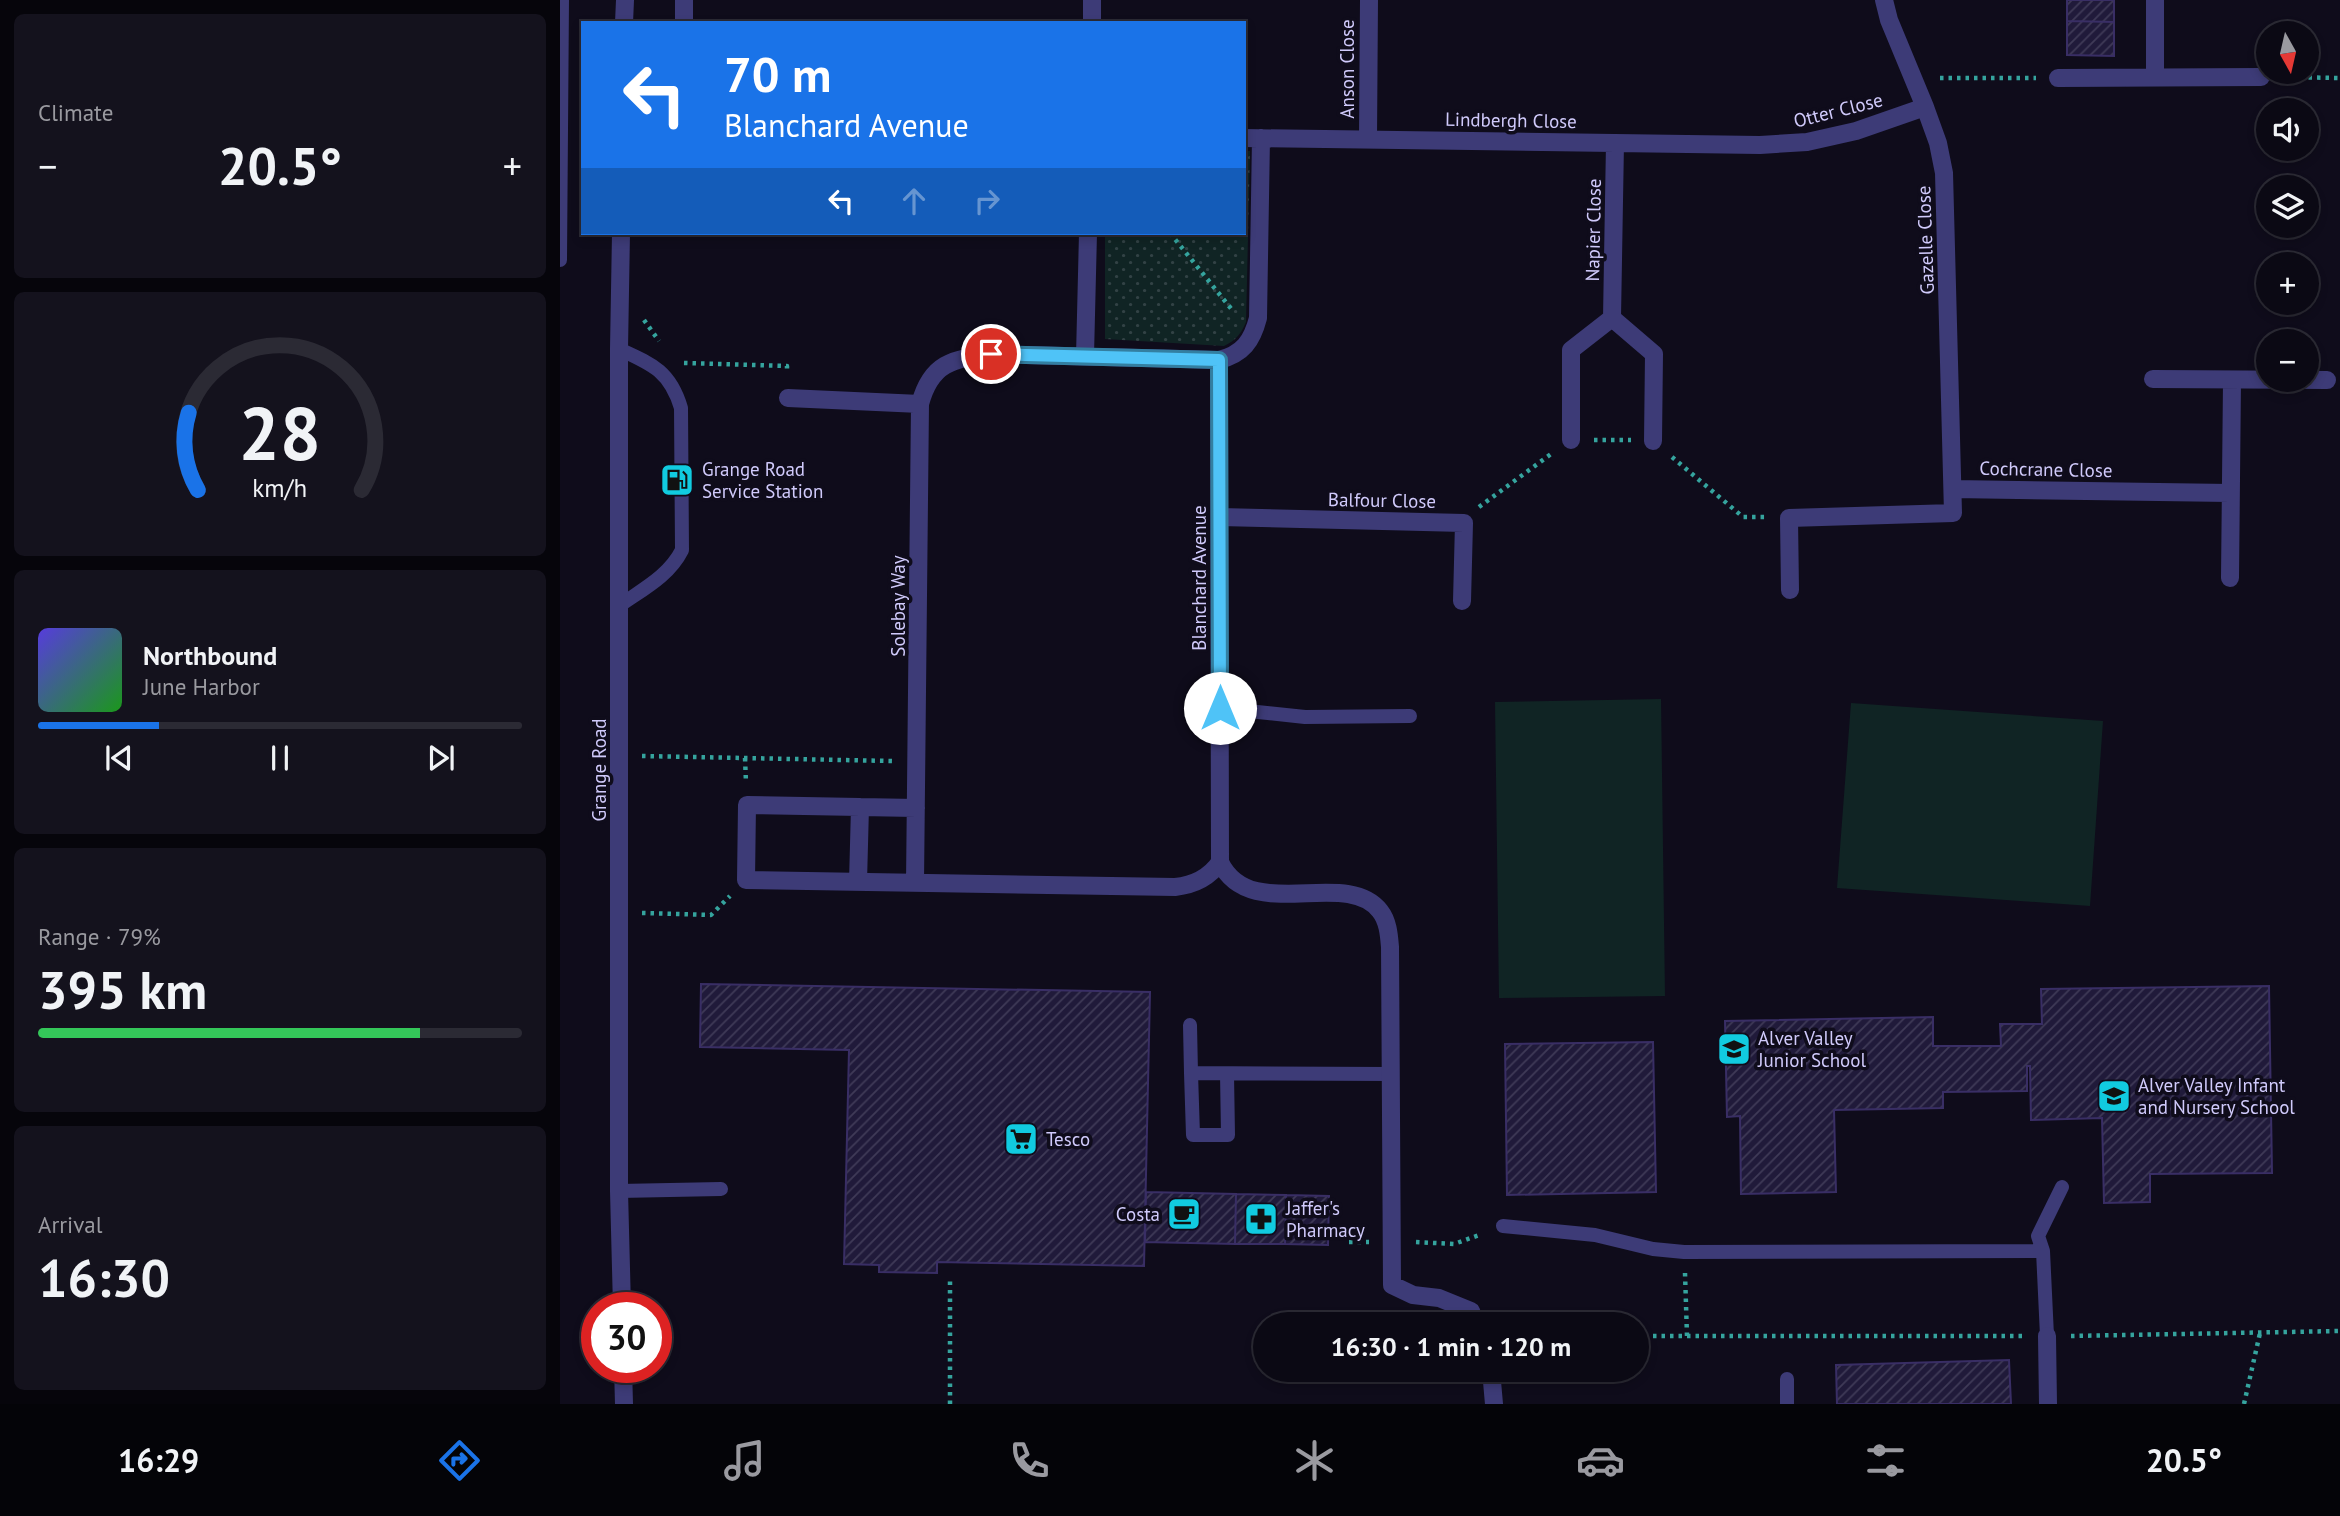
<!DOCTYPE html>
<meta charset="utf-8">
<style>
body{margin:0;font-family:"PT Sans",sans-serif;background:#14121d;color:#f1f3f6;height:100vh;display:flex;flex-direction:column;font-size:26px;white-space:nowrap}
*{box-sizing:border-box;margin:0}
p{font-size:23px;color:#9a9aa0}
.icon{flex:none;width:38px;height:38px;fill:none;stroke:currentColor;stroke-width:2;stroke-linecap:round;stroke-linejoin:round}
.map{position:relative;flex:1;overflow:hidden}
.details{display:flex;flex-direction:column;gap:14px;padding:14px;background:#06050b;width:560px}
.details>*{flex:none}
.guide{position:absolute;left:21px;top:21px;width:665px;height:214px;border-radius:0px;box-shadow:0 4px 10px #0003,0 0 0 2px #2b2a34;background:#1a73e8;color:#fff;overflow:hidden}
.needle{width:46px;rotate:172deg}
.controls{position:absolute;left:1696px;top:21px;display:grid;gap:14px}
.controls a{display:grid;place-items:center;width:63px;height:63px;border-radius:50%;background:#0b0914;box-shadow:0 4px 10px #0003,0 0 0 2px #2b2a34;font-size:35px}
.speed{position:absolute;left:21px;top:1292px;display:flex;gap:14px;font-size:35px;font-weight:700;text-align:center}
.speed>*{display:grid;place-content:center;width:91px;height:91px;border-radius:50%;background:#0b0914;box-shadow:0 4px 10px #0003,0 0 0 2px #2b2a34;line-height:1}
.speed .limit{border:10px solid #d22;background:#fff;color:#111}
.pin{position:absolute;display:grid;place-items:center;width:60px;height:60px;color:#fff;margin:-30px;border:4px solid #fff;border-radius:50%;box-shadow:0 2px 7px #0007}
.me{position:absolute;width:77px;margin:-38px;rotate:0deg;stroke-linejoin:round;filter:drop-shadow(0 0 5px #0008)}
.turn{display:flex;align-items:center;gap:24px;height:147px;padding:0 28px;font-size:32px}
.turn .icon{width:91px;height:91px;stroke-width:2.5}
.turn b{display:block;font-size:49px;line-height:60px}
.lanes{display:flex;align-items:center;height:66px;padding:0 28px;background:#0003;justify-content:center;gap:35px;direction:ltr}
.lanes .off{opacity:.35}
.big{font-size:52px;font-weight:800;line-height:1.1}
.details .widget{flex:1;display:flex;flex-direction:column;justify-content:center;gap:10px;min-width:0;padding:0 24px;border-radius:10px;background:#14121d}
.details .dial{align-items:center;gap:0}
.dial svg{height:182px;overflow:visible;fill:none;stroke:#2b2a34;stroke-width:7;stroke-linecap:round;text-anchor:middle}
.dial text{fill:#f1f3f6;stroke:none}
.song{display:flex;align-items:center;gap:21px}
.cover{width:84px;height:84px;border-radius:10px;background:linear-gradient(135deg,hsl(250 70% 55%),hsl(120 70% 35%))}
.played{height:7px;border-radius:4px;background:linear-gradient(90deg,#1a73e8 25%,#2b2a34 25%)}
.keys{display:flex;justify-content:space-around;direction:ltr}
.heat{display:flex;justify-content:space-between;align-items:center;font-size:38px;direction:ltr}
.charge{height:10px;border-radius:5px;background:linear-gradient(90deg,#34c759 79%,#2b2a34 0)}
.trip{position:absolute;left:693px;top:1312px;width:396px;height:70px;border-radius:35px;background:#0b0914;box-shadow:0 4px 10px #0003,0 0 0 2px #2b2a34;font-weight:800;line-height:70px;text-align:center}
.menu{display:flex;height:112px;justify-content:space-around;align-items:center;background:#040408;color:#9a9aa0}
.menu .icon{width:49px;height:49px}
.menu .current{color:#1a73e8}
.menu b{font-size:32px;color:#f1f3f6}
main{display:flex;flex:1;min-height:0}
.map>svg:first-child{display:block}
</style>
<main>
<section class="details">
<div class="widget"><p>Climate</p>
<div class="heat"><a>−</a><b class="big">20.5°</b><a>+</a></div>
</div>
<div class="widget dial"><svg viewBox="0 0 100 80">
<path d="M14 69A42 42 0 1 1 86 69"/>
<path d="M14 69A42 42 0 0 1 10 35" stroke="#1a73e8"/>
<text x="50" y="56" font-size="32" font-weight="700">28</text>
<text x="50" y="72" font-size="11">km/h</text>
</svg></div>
<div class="widget">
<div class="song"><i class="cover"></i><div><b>Northbound</b><p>June Harbor</p></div></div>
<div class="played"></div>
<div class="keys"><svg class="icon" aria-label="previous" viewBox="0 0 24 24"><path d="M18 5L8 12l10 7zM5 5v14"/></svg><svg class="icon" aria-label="pause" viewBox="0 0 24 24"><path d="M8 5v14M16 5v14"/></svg><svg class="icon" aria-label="next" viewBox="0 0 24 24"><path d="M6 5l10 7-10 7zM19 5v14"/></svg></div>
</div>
<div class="widget"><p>Range · 79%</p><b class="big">395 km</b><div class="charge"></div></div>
<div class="widget"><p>Arrival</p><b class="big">16:30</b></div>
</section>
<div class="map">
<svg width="1780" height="1404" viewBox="0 0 1780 1404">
<defs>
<pattern id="park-dots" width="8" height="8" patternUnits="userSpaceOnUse" patternTransform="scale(1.75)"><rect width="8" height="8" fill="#102424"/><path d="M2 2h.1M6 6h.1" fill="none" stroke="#324245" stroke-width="1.8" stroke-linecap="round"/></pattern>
<pattern id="building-hatch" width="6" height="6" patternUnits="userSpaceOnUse" patternTransform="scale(1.75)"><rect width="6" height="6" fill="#201a3a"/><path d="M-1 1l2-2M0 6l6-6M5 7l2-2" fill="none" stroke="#3f3a57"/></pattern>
</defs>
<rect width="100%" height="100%" fill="#0f0c1b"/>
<path fill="url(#park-dots)" d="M684 151H690L686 322C681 334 676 340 664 346L545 339V233H684Z"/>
<path fill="#102424" d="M1101 699 1105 996 939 998 935 702Z
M1291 703 1543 721 1530 906 1277 888Z"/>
<path fill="url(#building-hatch)" stroke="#392e65" stroke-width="2" d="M1507 0H1554V22L1507 21Z
M1507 21 1554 22V56L1507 55Z
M141 984 590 992 584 1266 377 1262V1273L319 1272V1265L284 1264 289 1050 140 1047Z
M1709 986 1712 1173 1590 1174V1202L1544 1203 1542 1118 1471 1120 1470 1066H1467V1091L1383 1092V1108L1274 1110 1276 1192 1181 1194 1180 1116 1167 1117 1165 1021 1373 1017V1046H1441L1440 1024H1482L1481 989Z
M1093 1042 1096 1192 947 1195 945 1044Z
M586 1192 676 1194 675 1244 585 1242Z
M676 1194 726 1195 725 1244H675Z
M726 1195 769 1196 768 1245 725 1244Z
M1449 1360 1451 1404H1277L1276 1365Z"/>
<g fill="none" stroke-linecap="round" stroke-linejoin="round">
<path stroke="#35a49e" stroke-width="4.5" stroke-dasharray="3.5 5" stroke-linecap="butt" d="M1723 77 1780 78
M1380 78H1476
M610 233 673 311
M84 320 99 341
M124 363 227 366V373
M1034 440H1071
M1112 457 1183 517H1207
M919 507 991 454
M82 756 333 761
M185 758 186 783
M82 913 151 915 170 896
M789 1242H809
M856 1242 894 1244 922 1234
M1125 1273 1127 1336
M1076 1336H1464
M1511 1336 1780 1331
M390 1404V1277
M1684 1404 1700 1333"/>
<path stroke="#3d3b77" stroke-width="14" d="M0 260 2 0
M59 349C92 364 110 371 121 408L122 550C109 576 83 589 59 606
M660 708 745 717 850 716
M630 1025 631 1073 831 1074
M631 1073 633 1135H668L667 1074
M59 1191 161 1189
M943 1226 1035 1235 1093 1249 1124 1252 1483 1251 1487 1336
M1483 1251 1478 1236 1502 1187
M1227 1379V1404"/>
<path stroke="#3d3b77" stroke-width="18" d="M124 23V0
M532 23V0
M1595 76V0
M1498 78 1701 77
M684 138 1200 145 1247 142 1296 131 1365 107
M808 139 809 0
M1052 318 1055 143
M525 356 528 233
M659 360 660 862C690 925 786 867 820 911 828 921 829 935 830 947L832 1285 853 1295 879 1298 911 1311 916 1325
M1593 379 1767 380
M228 398 360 404
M1011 440V350L1052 318 1094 354 1093 441
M1393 489 1670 493
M660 517 904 523 902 601
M1670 578 1672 381
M1230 590 1229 518 1393 513 1384 173 1378 143 1365 107 1329 20 1324 0
M356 808 187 805 186 880 615 887C634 885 649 878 660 862
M298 882 300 807
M355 883 360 404C371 363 392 359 431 354L659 360C683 354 692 341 698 318L701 138
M1487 1336 1488 1404
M931 1370 934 1404"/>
<path stroke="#3d3b77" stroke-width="18" d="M64 23 65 0
M61 233 59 349V1191L62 1307
M63 1367 64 1404"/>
</g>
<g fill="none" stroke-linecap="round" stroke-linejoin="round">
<defs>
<path id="route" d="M431 354 659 360 660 708"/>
</defs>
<use href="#route" stroke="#337fa1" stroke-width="18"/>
<use href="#route" stroke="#4fc3f7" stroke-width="12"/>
</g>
<defs>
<symbol id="fuel-square" viewBox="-11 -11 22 22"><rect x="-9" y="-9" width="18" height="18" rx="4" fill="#11cbe0" stroke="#0f0c1b"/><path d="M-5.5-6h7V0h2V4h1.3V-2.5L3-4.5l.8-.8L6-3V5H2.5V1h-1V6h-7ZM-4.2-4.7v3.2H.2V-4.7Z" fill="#111"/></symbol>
<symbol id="school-square" viewBox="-11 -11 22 22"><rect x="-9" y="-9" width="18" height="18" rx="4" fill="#11cbe0" stroke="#0f0c1b"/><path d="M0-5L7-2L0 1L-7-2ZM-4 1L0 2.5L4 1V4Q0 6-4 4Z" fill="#111"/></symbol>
<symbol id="supermarket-square" viewBox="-11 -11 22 22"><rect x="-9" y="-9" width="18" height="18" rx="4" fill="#11cbe0" stroke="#0f0c1b"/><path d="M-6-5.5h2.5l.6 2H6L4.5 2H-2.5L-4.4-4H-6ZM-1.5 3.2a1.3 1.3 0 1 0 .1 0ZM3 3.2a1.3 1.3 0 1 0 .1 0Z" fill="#111"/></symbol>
<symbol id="cafe-square" viewBox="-11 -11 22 22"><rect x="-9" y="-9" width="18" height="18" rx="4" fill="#11cbe0" stroke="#0f0c1b"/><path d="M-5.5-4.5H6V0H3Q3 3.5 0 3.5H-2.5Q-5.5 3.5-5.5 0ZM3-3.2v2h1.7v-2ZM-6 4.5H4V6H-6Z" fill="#111"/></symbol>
<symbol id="pharmacy-square" viewBox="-11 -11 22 22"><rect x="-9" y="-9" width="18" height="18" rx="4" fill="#11cbe0" stroke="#0f0c1b"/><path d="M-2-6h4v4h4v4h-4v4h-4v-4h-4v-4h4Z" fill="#111"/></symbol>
</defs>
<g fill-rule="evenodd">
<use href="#fuel-square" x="98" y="461" width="38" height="38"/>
<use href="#school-square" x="1155" y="1030" width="38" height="38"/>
<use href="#school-square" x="1535" y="1077" width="38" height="38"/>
<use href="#supermarket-square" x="442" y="1120" width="38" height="38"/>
<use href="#cafe-square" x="605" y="1195" width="38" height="38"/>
<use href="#pharmacy-square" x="682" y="1200" width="38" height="38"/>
</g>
<g text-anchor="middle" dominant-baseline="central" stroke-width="7" stroke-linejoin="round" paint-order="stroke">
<g font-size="19" fill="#d0cafb" stroke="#0f0c1b">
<text transform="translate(787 69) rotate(-90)">Anson Close</text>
<text transform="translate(1278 110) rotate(-14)">Otter Close</text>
<text transform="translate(951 120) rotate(1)">Lindbergh Close</text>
<text transform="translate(1033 230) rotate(-89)">Napier Close</text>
<text transform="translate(1365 240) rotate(-92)">Gazelle Close</text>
<text transform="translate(1486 469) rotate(1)">Cochcrane Close</text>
<text transform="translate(822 500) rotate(1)">Balfour Close</text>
<text transform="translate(639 578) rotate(-90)">Blanchard Avenue</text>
<text transform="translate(338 606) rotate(-90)">Solebay Way</text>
<text transform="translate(39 770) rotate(-90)">Grange Road</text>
</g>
<g font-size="19" fill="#d0cafb" stroke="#0f0c1b" text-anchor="start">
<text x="142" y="469">Grange Road<tspan x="142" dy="22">Service Station</tspan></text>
<text x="1198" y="1038">Alver Valley<tspan x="1198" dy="22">Junior School</tspan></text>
<text x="1578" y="1085">Alver Valley Infant<tspan x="1578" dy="22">and Nursery School</tspan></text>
<text x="486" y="1139">Tesco</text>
<text x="726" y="1208">Jaffer's<tspan x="726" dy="22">Pharmacy</tspan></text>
<text x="600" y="1214" text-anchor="end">Costa</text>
</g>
</g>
</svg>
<div class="controls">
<a><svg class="needle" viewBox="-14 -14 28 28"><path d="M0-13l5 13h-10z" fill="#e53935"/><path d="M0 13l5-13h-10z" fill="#9a9aa0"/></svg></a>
<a><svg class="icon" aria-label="sound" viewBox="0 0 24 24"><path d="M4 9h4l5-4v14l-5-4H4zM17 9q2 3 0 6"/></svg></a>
<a><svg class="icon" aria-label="layers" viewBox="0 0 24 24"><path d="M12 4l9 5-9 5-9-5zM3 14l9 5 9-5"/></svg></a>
<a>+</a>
<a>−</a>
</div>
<div class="speed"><div class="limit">30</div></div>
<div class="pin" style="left:431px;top:354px;background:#d93025"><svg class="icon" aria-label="arrive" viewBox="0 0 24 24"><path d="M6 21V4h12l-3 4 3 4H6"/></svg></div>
<svg class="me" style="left:660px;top:708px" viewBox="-20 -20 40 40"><circle r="19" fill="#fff"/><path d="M0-13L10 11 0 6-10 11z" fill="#4fc3f7"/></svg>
<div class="trip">16:30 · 1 min · 120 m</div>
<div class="guide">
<div class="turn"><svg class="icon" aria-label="left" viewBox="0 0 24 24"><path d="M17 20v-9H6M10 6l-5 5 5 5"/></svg><div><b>70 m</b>Blanchard Avenue</div></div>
<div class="lanes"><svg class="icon" aria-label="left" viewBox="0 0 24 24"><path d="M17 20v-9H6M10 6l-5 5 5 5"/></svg><svg class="icon off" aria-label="ahead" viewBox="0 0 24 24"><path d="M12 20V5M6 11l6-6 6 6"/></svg><svg class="icon off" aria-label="right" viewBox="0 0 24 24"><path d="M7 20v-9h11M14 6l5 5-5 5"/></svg></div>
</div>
</div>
</main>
<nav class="menu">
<b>16:29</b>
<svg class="icon current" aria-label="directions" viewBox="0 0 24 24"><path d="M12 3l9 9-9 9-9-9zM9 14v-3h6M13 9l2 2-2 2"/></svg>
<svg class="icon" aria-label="music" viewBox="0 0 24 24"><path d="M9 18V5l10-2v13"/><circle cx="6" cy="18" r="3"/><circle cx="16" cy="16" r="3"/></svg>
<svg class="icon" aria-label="phone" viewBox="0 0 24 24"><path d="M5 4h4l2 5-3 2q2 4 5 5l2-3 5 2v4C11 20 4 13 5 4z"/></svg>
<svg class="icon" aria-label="climate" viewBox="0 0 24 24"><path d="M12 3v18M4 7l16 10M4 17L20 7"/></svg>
<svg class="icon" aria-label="car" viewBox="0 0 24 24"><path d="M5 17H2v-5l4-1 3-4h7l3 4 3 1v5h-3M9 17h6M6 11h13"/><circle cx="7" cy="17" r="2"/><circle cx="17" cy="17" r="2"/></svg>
<svg class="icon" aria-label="filters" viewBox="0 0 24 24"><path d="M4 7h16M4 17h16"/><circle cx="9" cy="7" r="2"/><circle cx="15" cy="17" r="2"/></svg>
<b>20.5°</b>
</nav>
